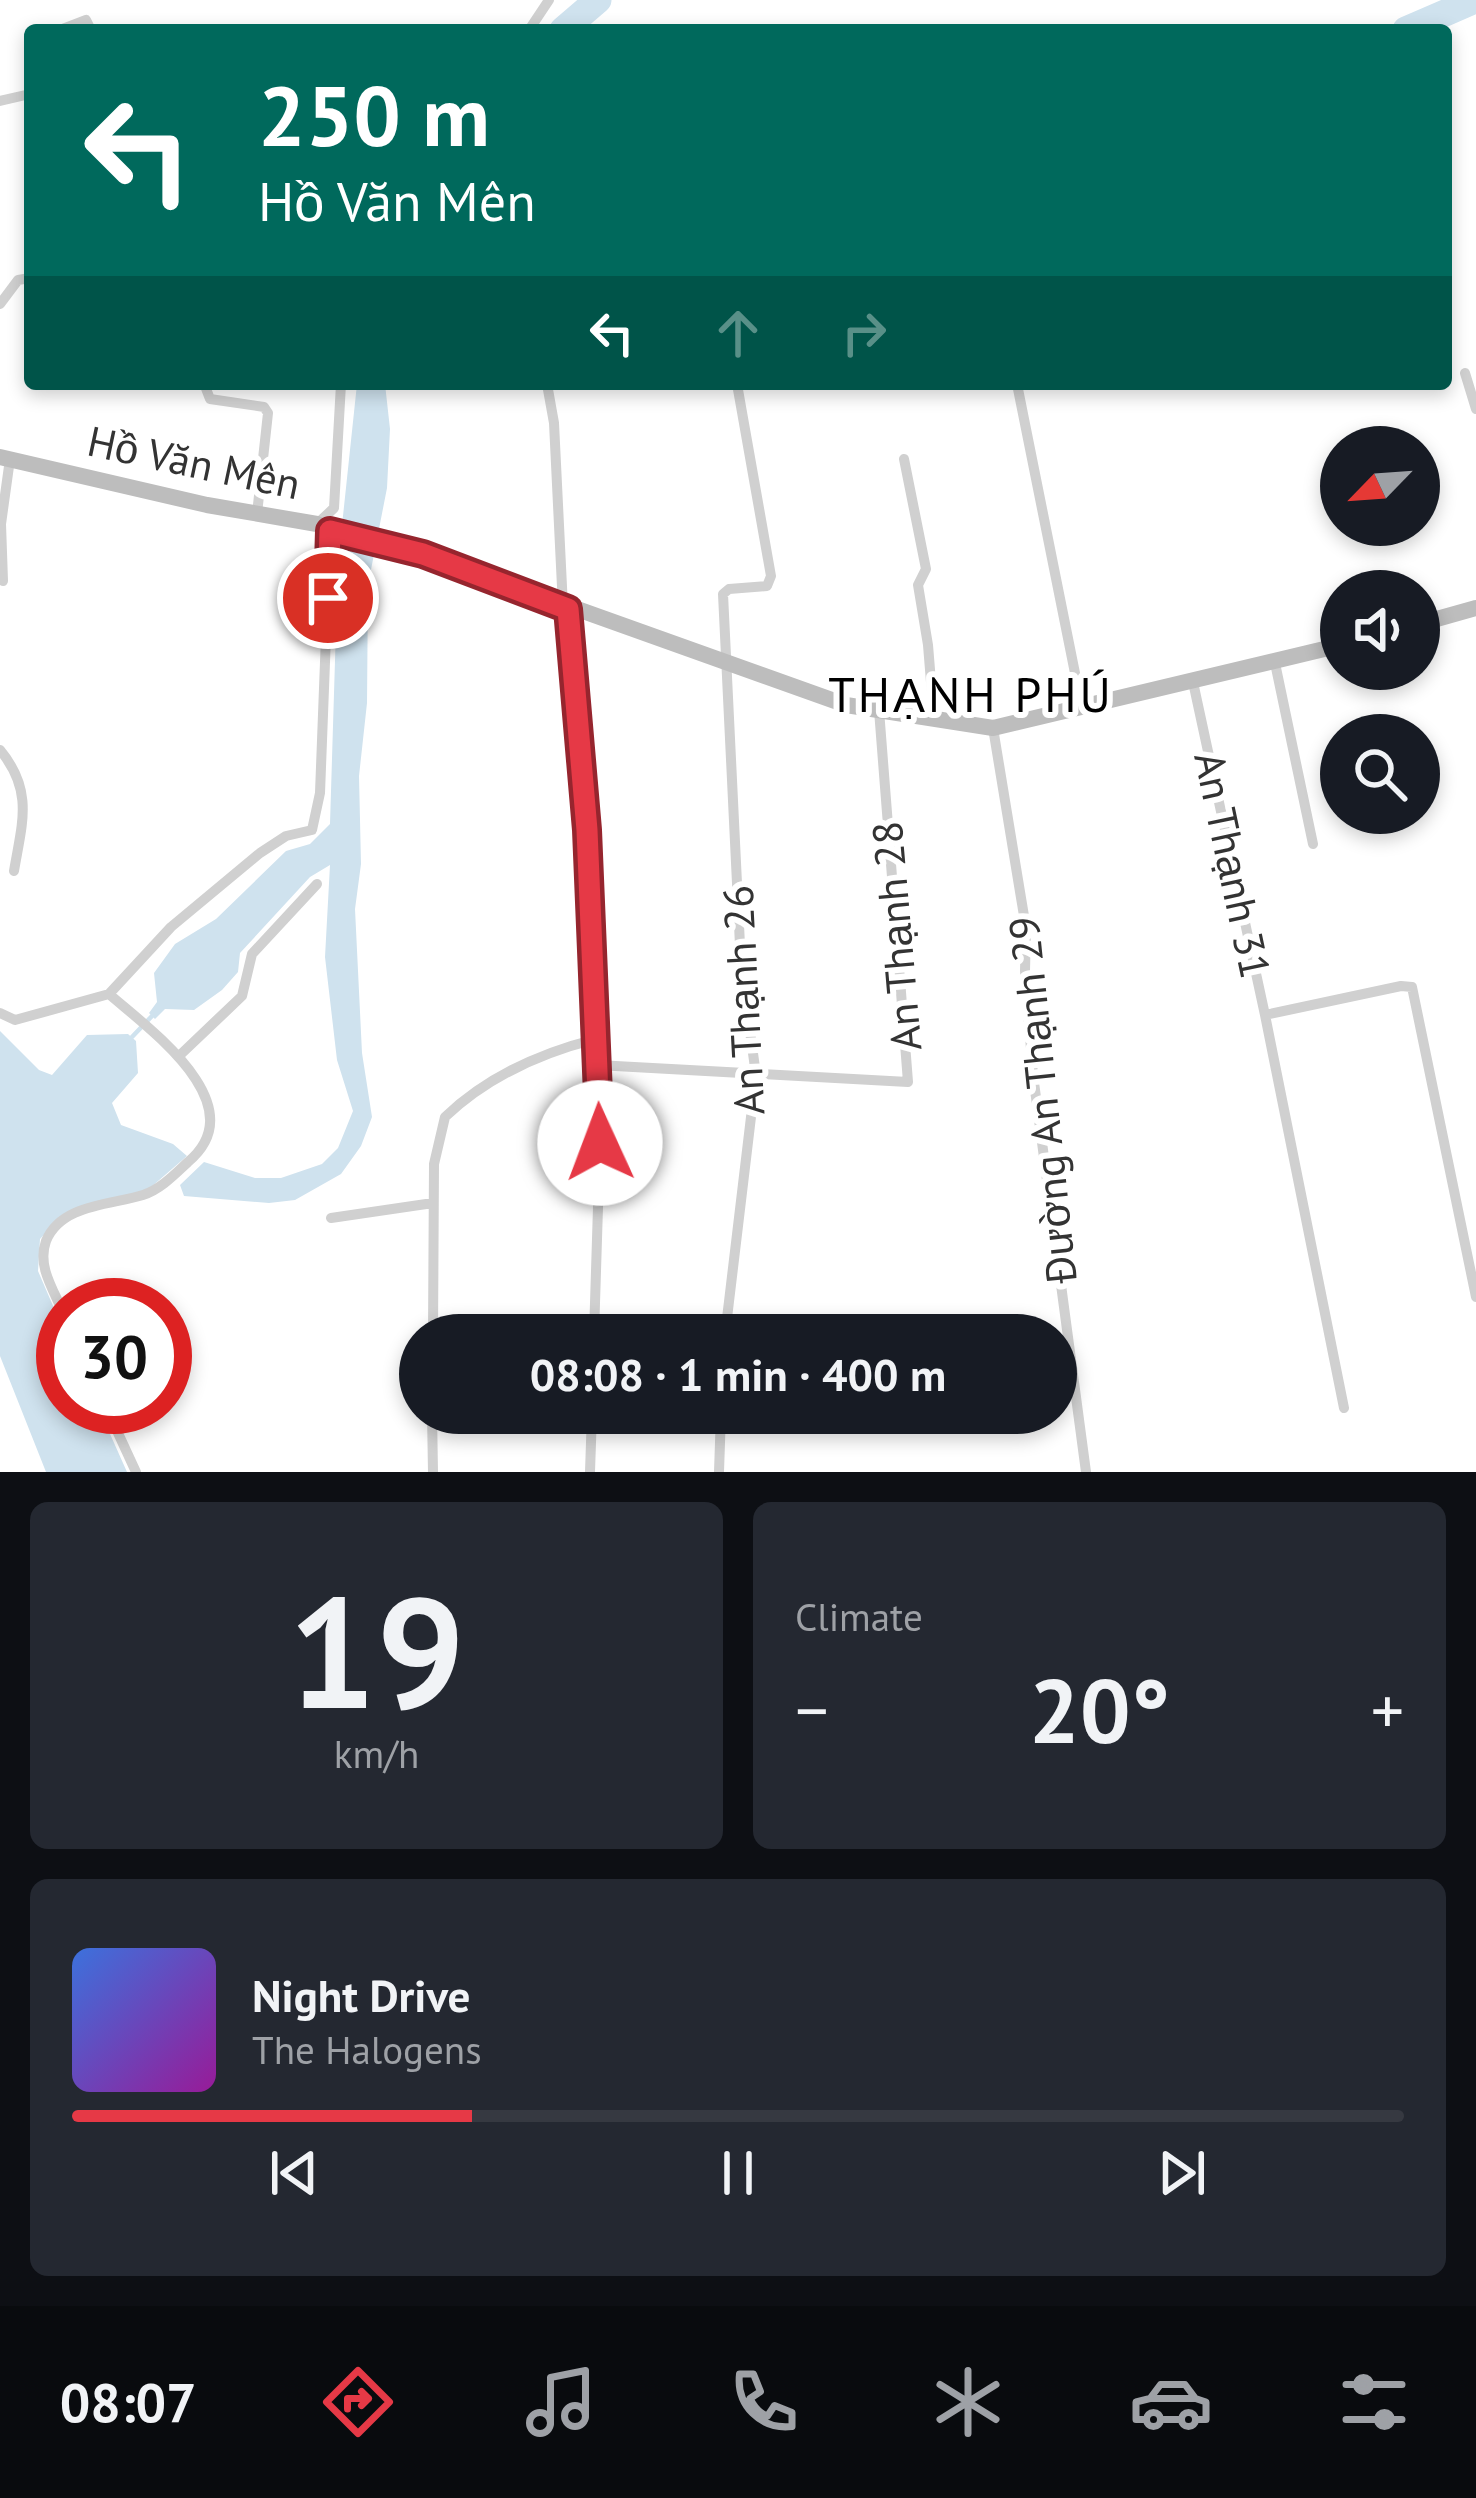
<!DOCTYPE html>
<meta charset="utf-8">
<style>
body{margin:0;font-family:"PT Sans",sans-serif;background:#242831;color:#f1f3f6;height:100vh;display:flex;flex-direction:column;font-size:45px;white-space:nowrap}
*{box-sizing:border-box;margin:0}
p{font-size:39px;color:#9ea1a6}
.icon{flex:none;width:66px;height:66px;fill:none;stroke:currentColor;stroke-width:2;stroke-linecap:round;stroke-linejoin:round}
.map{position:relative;height:1472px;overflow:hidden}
.panel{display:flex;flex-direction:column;gap:30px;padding:30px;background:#0d0f14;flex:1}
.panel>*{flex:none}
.top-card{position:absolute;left:24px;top:24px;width:1428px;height:366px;border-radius:12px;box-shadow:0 6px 18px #0003;background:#00695c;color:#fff;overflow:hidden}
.needle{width:78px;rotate:245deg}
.controls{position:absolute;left:1320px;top:426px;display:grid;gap:24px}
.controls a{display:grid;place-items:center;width:120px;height:120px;border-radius:50%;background:#171b24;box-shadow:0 6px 18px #0003;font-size:60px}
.speed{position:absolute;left:36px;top:1278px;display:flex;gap:24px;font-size:60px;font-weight:700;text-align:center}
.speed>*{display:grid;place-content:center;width:156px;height:156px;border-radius:50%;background:#171b24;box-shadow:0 6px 18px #0003;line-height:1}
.speed .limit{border:18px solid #d22;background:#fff;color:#111}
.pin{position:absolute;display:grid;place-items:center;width:102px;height:102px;color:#fff;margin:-51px;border:6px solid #fff;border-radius:50%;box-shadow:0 3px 12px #0007}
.me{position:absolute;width:132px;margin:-66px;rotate:358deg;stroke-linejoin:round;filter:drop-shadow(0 0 9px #0008)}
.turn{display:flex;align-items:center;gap:42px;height:252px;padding:0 36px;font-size:54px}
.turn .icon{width:156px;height:156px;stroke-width:2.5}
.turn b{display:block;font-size:84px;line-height:102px}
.lanes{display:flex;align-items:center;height:114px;padding:0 36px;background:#0003;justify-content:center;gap:60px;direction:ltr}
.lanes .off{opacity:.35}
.big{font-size:90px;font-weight:700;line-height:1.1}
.panel .tile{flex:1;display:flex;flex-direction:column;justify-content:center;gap:18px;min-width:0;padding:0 42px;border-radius:18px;background:#242831}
.panel .dial{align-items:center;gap:0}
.dial b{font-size:156px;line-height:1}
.song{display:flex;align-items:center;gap:36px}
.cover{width:144px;height:144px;border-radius:18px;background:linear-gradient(135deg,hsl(220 70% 55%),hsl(300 70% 35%))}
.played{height:12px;border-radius:6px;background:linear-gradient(90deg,#e63946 30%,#363941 30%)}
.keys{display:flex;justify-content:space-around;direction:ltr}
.heat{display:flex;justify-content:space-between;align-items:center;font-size:66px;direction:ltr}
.panel .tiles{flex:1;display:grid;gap:30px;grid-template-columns:1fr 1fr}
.tile:last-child{grid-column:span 2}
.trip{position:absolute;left:399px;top:1314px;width:678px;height:120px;border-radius:60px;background:#171b24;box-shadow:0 6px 18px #0003;font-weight:700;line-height:120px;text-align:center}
.tabs{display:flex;height:192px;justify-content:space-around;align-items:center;background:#090b0e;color:#9ea1a6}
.tabs .icon{width:84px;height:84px}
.tabs .current{color:#e63946}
.tabs b{font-size:54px;color:#f1f3f6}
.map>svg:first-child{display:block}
</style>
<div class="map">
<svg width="1476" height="1472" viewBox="0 0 1476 1472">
<rect width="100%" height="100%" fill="#fff"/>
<path fill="#cfe2ee" d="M357 384H385L390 429 387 488 368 585 367 703 359 776 361 864 355 909 362 1053 372 1117 361 1146 341 1174 295 1200 269 1203 184 1196 180 1185 204 1162 255 1178H281L322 1164 338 1148 353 1111 337 1060 325 957 330 865 310 877 240 953 238 972 222 990 194 1010 165 1009 155 1019 149 1013 157 1002 154 973 175 944 216 919 286 851 310 844 330 824 338 563Z
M0 1031 39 1070 52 1075 87 1035 128 1034 136 1041 138 1073 112 1103 121 1125 173 1144 187 1156 150 1188 55 1223 40 1239 38 1271 63 1329V1407H98L127 1472H46L0 1356Z"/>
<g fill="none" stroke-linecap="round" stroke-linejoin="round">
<path stroke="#cfe2ee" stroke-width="4.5" d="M132 1037 152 1016"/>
<path stroke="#cfe2ee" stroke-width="27" d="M563 30 598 0
M1406 30 1475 0"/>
<path stroke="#d0d0d0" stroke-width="10" d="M60 30 86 20 91 30
M529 30 549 0
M0 101 30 94
M0 304 18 280 30 278
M1465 373 1476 409
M547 384 554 423 563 607
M1017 384 1082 708
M205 386 210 399 264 407 268 413 257 514
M904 459 926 569 918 585 928 645 934 719
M317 524 334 508 341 384
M3 581 1 524 10 459
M568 609 587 830 600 1143 594 1335
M1275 663 1313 844
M1193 682 1265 1015 1401 986 1412 987 1476 1297
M993 728 1026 928 1025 971 1033 1075 1086 1472
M0 750C34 791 22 823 14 871
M0 1013 15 1020 109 994 171 927 260 853 286 836 312 830 320 793 330 531
M1265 1015 1344 1408
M179 1056 242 996 252 954 317 884
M597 1065 908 1082 879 710
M331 1218 433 1203
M63 1312C53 1289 37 1266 46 1241 61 1204 111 1205 143 1195 161 1189 175 1174 188 1162 256 1105 149 1029 109 994
M433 1335 434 1164 445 1117C487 1077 540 1053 596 1039
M725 1335 756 1075 741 966 723 594 729 589 767 586 771 576 737 384
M106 1407 136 1472
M432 1413 433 1472
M590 1472 592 1413
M719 1472 721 1413"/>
<path stroke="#bdbdbd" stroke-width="16" d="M0 457 207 505 317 524 337 533 423 554 846 705 993 728 1341 645
M1419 624 1476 608"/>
</g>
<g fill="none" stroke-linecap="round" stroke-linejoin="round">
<defs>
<path id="route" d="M328 598 330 531 423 554 568 609 587 830 600 1143"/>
</defs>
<use href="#route" stroke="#96252e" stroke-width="30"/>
<use href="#route" stroke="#e63946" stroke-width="21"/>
</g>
<g text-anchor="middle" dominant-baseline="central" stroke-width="12" stroke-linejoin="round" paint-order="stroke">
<g font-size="42" fill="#333" stroke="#fff">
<text transform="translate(194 462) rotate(12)">Hồ Văn Mên</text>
<text transform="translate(1233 865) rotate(78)">An Thạnh 31</text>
<text transform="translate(896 936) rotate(-95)">An Thạnh 28</text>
<text transform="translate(743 1000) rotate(-93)">An Thạnh 26</text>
<text transform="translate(1042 1100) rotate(-96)">Đường An Thạnh 29</text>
</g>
<g font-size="48" letter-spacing="3" fill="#000" stroke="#fff">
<text x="971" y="694">THẠNH PHÚ</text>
</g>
</g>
</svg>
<div class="controls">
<a><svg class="needle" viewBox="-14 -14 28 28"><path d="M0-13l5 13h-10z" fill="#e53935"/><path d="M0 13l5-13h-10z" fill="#9ea1a6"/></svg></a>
<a><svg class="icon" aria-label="sound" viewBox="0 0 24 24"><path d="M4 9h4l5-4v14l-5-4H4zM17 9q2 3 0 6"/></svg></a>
<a><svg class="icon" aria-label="search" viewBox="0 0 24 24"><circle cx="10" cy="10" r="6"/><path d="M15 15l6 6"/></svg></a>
</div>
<div class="speed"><div class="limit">30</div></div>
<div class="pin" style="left:328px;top:598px;background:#d93025"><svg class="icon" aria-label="arrive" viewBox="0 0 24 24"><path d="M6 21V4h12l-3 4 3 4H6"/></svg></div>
<svg class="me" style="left:600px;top:1143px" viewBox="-20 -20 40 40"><circle r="19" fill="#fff"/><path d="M0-13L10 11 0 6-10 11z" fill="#e63946"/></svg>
<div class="trip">08:08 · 1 min · 400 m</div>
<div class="top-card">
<div class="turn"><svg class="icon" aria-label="left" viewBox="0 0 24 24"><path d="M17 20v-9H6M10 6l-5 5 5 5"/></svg><div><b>250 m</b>Hồ Văn Mên</div></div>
<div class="lanes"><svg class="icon" aria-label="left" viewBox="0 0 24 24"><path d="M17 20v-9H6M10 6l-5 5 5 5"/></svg><svg class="icon off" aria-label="ahead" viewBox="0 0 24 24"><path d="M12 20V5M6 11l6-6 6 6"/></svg><svg class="icon off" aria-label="right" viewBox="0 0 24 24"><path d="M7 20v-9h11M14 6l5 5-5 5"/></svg></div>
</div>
</div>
<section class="panel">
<div class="tiles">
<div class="tile dial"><b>19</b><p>km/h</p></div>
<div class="tile"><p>Climate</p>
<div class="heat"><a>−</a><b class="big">20°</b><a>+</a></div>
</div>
<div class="tile">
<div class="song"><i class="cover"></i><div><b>Night Drive</b><p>The Halogens</p></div></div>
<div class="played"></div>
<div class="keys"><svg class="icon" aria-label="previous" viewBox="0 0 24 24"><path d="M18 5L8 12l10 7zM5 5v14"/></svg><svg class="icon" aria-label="pause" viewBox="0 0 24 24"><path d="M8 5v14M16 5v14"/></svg><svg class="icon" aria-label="next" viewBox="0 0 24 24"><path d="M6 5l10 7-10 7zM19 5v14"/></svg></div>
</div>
</div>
</section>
<nav class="tabs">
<b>08:07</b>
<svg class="icon current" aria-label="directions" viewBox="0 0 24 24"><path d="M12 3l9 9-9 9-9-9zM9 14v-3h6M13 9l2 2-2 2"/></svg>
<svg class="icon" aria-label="music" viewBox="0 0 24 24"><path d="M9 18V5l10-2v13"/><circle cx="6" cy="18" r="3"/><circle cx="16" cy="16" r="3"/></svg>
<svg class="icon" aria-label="phone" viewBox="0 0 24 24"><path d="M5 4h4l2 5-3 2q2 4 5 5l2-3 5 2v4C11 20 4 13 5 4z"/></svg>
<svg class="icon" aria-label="climate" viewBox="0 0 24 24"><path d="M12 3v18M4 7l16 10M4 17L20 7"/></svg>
<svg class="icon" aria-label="car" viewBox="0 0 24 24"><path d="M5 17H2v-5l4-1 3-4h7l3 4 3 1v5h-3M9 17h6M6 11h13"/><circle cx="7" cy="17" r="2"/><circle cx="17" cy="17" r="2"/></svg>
<svg class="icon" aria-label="filters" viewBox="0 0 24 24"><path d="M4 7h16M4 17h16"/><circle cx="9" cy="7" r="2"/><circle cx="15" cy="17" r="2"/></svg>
</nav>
